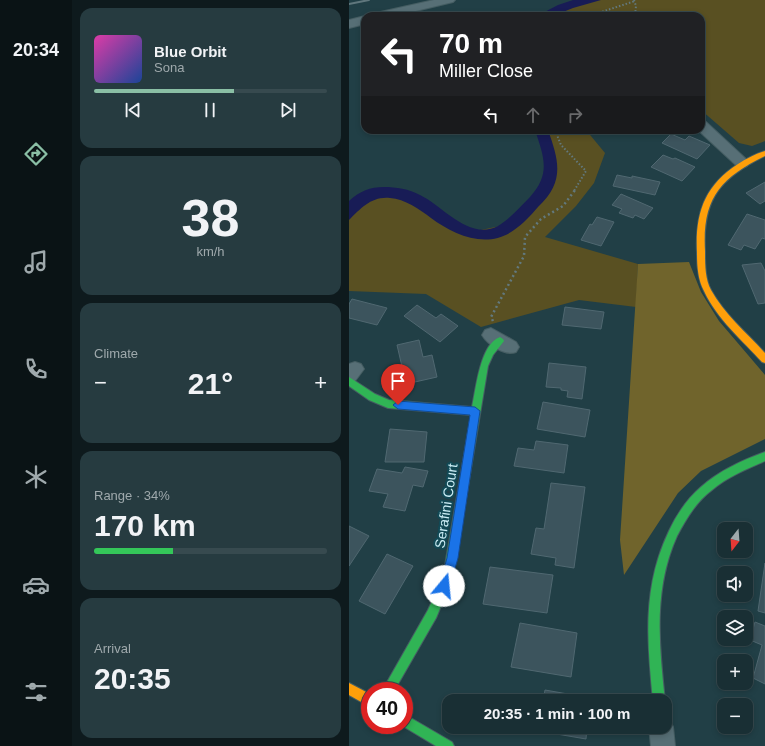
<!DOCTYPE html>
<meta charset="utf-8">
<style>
body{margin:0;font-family:Helvetica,sans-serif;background:#263b40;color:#f1f3f6;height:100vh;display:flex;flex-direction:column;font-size:15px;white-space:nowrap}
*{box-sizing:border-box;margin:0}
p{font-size:13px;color:#9fa9ac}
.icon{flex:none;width:22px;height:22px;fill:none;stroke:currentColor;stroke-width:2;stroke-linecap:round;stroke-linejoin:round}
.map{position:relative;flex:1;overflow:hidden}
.panel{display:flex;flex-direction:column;gap:8px;padding:8px;background:#0e1a1d;width:277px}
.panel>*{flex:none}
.hud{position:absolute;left:12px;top:12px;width:344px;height:122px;border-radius:12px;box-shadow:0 2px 6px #0003,0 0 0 1px #374a4f;background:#202124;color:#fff;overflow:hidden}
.needle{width:26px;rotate:197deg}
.controls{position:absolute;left:368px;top:522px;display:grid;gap:8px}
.controls a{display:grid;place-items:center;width:36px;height:36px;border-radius:8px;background:#192f34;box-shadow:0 2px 6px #0003,0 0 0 1px #374a4f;font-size:20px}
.speed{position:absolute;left:12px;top:682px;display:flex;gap:8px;font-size:20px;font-weight:700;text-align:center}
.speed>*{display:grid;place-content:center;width:52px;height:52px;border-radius:50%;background:#192f34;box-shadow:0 2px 6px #0003,0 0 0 1px #374a4f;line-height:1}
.speed .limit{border:6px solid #d22;background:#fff;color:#111}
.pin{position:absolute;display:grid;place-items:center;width:34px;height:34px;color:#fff;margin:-41px -17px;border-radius:50% 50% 50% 0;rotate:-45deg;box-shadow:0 0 4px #0007}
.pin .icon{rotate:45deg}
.me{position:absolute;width:44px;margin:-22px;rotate:17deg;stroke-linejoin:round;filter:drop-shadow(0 0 3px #0008)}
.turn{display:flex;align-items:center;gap:14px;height:84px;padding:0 12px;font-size:18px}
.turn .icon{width:52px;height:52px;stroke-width:2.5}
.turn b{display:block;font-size:28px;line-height:34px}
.lanes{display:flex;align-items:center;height:38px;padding:0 12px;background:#0003;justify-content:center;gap:20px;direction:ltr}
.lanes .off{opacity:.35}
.big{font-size:30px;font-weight:700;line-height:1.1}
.panel .card{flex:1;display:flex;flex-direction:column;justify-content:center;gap:6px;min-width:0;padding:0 14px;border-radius:12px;background:#263b40}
.panel .dial{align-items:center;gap:0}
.dial b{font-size:52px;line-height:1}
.song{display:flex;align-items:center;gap:12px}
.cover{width:48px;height:48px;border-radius:6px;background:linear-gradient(135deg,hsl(320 70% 55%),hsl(220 70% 35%))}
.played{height:4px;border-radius:2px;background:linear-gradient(90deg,#8abfa5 60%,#374a4f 60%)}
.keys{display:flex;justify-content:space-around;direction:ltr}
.heat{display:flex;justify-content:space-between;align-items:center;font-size:22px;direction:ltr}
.charge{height:6px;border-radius:3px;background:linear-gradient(90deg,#34c759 34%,#374a4f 0)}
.trip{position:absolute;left:93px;top:694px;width:230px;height:40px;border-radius:12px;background:#192f34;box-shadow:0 2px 6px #0003,0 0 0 1px #374a4f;font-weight:700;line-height:40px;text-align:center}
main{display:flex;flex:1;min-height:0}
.menu{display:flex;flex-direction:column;width:72px;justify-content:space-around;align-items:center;background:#0a1315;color:#9fa9ac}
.menu .icon{width:28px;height:28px}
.menu .current{color:#8abfa5}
.menu b{font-size:18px;color:#f1f3f6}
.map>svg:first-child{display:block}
</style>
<main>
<nav class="menu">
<b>20:34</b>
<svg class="icon current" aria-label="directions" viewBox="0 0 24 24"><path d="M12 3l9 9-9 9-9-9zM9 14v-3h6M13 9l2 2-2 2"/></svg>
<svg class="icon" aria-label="music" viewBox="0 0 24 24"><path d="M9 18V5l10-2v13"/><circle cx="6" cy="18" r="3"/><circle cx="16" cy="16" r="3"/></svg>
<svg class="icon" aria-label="phone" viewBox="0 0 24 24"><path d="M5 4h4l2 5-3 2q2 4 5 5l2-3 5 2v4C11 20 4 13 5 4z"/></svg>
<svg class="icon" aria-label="climate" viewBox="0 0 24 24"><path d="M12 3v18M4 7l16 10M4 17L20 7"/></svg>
<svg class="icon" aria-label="car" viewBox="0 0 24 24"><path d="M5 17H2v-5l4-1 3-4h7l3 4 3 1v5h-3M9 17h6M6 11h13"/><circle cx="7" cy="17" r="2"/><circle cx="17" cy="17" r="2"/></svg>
<svg class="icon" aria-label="filters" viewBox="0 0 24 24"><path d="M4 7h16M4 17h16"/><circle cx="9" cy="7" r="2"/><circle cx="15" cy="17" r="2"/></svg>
</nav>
<section class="panel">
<div class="card">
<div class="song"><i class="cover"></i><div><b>Blue Orbit</b><p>Sona</p></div></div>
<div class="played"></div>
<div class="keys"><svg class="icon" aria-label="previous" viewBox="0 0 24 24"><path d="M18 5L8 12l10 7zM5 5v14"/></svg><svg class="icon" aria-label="pause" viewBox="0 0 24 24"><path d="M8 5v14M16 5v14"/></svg><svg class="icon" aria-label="next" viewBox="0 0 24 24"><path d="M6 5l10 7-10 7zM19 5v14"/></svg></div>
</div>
<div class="card dial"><b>38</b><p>km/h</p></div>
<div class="card"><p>Climate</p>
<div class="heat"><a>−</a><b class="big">21°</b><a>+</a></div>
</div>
<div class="card"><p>Range · 34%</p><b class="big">170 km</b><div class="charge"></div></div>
<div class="card"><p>Arrival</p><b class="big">20:35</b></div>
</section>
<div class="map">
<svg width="416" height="746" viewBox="0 0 416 746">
<rect width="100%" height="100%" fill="#213f46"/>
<path fill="#595022" d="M233 0H416V141L403 146 390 143 352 110V16H196Z
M192 130H237L256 153 245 183 227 206 196 237 289 264 287 307 230 300 132 327 77 294 0 291V205L36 189 122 232 161 224 202 180Z"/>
<path fill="#70642c" d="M340 262 352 292 370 321 416 375V439L352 471 329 493 275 575 271 540 289 264Z"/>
<path fill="#181c56" d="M224 0H252L224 8 204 16H188L209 5Z
M186 130H199C210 161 216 182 189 207 182 215 174 224 165 230 138 250 105 235 82 218 70 209 56 199 41 198 23 196 12 208 0 220V201C11 191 21 187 35 187 47 187 60 189 71 195 94 206 120 241 149 226 161 219 171 207 181 197 202 174 195 157 186 130Z"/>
<path fill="#3c545d" stroke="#506871" d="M322 134 336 140 340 136 361 145 348 159 313 143Z
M314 155 324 159 326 158 346 167 333 181 302 167Z
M268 175 283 178V176L311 182 306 195 264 186Z
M416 182V201L411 204 397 193Z
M272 194 304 208 295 219 286 215 284 218 270 213 273 209 263 205Z
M398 214 416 220V239L413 238 406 249 395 245 392 250 379 245Z
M248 217 265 222 252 246 232 240 241 224 243 225Z
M412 263 416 271V303L409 304 393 265Z
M3 299 38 308 28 325 0 318V304Z
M68 305 87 318 92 314 109 326 91 342 55 316Z
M216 307 255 312 252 329 213 325Z
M70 340 74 357 83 355 88 377 57 384 48 345Z
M200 363 237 367 233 399 218 397 219 391 212 390V388L197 387Z
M194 402 241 410 236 437 188 429Z
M41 429 78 432 75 462H36Z
M187 441 219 445 215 473 165 466 169 448 185 450Z
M56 467 79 471 74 487 64 485 56 511 34 507 39 494 20 491 28 469 53 473Z
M202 483 236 487 225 568 206 565 207 558 182 554 187 528 195 529Z
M0 526 20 536 0 566Z
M38 554 64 566 36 614 10 601Z
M416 563V613L409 611Z
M141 567 204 575 198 613 134 604Z
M406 622 416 626V684L404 678 413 645 401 640Z
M171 623 228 633 222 677 162 667Z
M196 690 242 698 241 701H194Z
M190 727H238L237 739 190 731Z"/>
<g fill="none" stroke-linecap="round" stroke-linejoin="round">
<defs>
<path id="street" d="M85 0H106L104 2 46 16H25L27 13Z
M16 16V24L0 28V20Z
M352 121 357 122 398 160 400 163 398 166 393 168 388 166 349 130H352Z
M142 328 167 342 170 347 167 352C156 356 139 345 133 335L136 330Z
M6 362 12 364 15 369 6 381 0 384V364Z
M316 717 320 719 324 727 326 746H302L300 727H316Z"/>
<path id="fast" d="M151 337 154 339 155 341 144 355 139 366 104 577 87 618 45 691H33L79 610 94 577 122 415 39 408 20 400 0 386V377L26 394 40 400 123 407C127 389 131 344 151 337Z
M416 452V461C398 469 378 477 363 490 347 502 337 519 328 536 304 589 310 645 316 701H304C298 641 293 587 320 531 328 514 338 499 352 487 370 471 394 460 416 452Z
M55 714 103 742 105 746H87L52 725H55Z"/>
<path id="slow" d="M416 151V156C371 178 353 199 356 251 356 264 356 279 362 290 375 314 398 333 416 353V363L413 362C393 340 368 319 355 291 349 280 348 266 348 253 346 214 355 186 389 164 397 159 406 154 416 151Z
M0 683 21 694V707L0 695Z"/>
</defs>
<use href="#street" stroke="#455d62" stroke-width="2"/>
<use href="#fast" stroke="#455d62" stroke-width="2"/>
<use href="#slow" stroke="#455d62" stroke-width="2"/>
<path stroke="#63797e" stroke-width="2" stroke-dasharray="1.5 2" stroke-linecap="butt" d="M285 0 287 6 286 16
M240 16 286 1
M206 130 212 145 237 171 225 191"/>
<path stroke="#63797e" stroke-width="2.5" stroke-dasharray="2 3" stroke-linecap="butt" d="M144 321 142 317 175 256 176 237 192 219 214 206 226 190"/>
<use href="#street" fill="#576f76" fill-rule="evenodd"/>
<use href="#fast" fill="#30b455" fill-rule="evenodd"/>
<use href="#slow" fill="#ff9f0a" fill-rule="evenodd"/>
<path stroke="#60777d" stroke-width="2" d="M0 4 20 0"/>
</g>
<path fill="#1a73e8" stroke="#114b97" d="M49 401 126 407 131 411 109 558 101 586 99 590 95 592 91 590 90 586 98 558 121 415 49 409 44 405Z"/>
<g text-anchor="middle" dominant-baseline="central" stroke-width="4" stroke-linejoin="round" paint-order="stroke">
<g font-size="14" fill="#caecf4" stroke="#124955">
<text transform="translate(97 506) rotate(-81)">Serafini Court</text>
</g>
</g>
</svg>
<div class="controls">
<a><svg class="needle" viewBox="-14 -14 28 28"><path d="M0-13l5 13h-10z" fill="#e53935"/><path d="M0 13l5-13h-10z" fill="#9fa9ac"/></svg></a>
<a><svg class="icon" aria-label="sound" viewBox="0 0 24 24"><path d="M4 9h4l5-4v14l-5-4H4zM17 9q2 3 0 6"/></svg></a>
<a><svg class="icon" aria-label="layers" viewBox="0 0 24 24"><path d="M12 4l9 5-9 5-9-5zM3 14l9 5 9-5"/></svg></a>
<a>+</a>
<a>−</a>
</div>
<div class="speed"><div class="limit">40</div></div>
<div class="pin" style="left:49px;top:405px;background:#d93025"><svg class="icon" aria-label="arrive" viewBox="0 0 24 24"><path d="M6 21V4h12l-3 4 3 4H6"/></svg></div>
<svg class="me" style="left:95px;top:586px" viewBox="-20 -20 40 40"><circle r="19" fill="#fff"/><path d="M0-13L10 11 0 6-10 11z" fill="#1a73e8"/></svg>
<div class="trip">20:35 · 1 min · 100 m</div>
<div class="hud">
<div class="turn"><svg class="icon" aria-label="left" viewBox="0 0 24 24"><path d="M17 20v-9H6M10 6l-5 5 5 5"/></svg><div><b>70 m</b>Miller Close</div></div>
<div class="lanes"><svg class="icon" aria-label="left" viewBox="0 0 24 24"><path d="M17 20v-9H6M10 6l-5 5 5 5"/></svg><svg class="icon off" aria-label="ahead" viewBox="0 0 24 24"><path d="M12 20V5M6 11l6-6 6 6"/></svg><svg class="icon off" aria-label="right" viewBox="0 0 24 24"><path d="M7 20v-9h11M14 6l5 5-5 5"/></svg></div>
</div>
</div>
</main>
